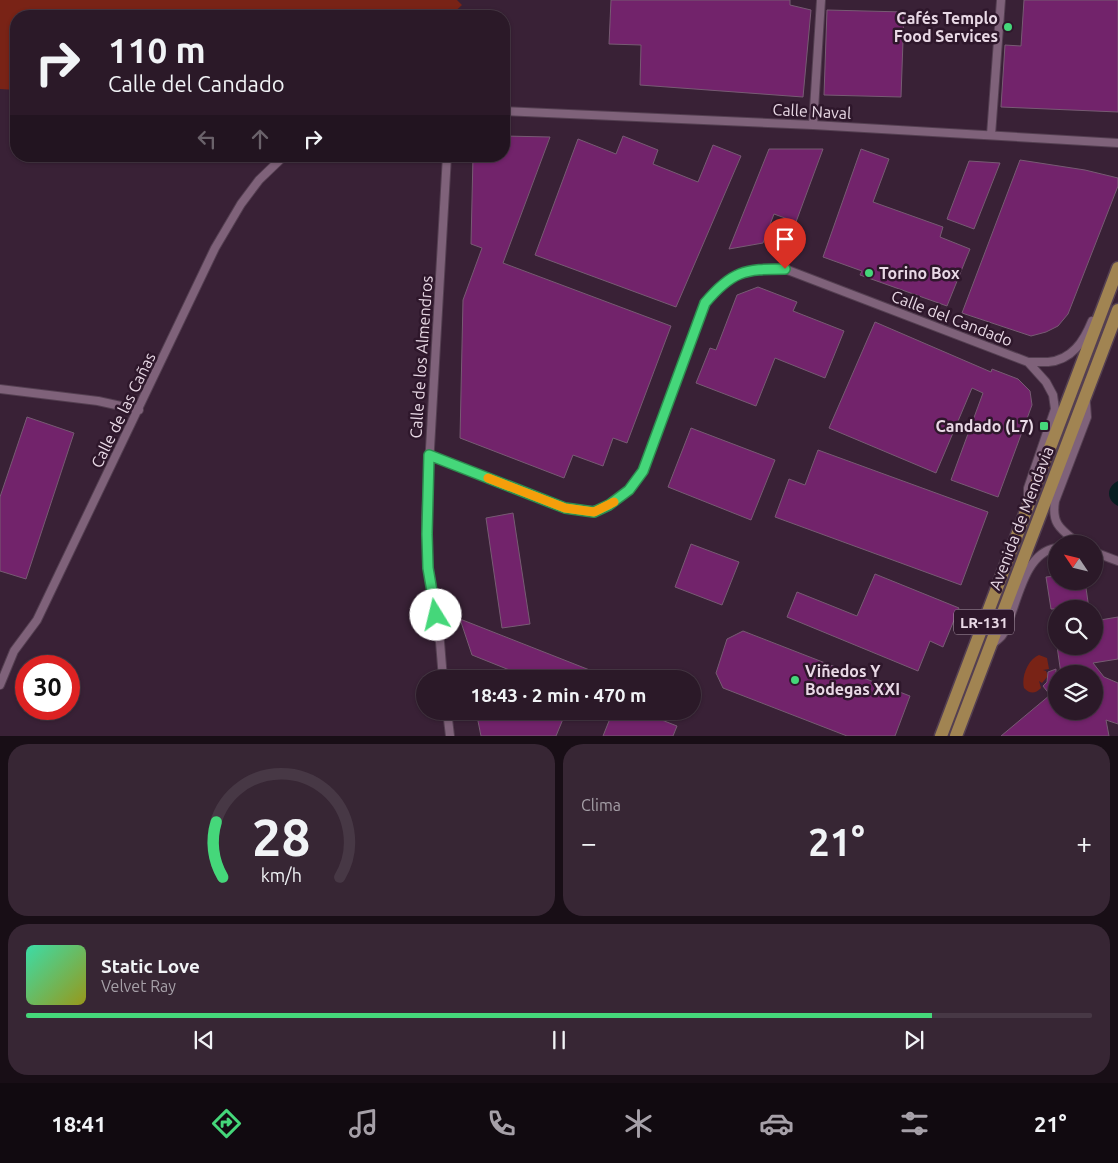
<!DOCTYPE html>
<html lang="es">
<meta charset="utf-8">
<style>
body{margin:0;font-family:Ubuntu,sans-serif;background:#372634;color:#f1f3f6;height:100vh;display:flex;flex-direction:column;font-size:19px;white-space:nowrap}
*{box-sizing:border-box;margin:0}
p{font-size:16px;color:#a6a0a8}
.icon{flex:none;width:28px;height:28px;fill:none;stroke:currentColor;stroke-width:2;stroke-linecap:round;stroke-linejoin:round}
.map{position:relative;height:736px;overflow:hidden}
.details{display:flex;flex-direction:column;gap:8px;padding:8px;background:#180e16;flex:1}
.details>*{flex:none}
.guide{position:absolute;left:10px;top:10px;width:500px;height:152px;border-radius:20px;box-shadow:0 1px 4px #0004,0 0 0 1px #473845;background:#2b1928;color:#f1f3f6;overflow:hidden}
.needle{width:32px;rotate:305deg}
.fabs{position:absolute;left:1048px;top:535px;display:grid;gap:10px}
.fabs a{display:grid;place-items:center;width:55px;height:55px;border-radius:50%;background:#2b1928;box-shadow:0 1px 4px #0004,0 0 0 1px #473845;font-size:25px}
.speed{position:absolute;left:15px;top:655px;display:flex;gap:10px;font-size:25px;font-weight:700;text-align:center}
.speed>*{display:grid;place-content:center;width:65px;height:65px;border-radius:50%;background:#2b1928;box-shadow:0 1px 4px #0004,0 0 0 1px #473845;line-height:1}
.speed .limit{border:8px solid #d22;background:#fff;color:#111}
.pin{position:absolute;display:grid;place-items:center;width:42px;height:42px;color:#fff;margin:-51px -21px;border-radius:50% 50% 50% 0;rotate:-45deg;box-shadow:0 0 5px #0007}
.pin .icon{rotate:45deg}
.me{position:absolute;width:55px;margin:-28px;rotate:351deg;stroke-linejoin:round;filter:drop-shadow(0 0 4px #0008)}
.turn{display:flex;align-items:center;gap:18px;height:105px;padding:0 15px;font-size:22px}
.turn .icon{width:65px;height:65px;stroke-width:2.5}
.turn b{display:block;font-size:35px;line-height:42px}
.lanes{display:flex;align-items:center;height:48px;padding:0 15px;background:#0003;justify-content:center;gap:25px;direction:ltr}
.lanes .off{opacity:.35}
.big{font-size:38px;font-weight:600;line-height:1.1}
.details .card{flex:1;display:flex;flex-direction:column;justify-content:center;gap:8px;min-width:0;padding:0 18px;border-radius:20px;background:#372634}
.details .dial{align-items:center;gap:0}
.dial svg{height:130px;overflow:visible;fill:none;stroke:#473845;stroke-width:7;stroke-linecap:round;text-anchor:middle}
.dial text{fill:#f1f3f6;stroke:none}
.song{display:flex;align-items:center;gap:15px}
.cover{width:60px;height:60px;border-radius:8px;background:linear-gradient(135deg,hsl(160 70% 55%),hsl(60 70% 35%))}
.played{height:5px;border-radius:2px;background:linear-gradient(90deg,#45d77a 85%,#473845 85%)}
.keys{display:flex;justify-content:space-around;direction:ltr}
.heat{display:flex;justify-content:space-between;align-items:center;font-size:28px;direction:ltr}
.details .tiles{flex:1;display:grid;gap:8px;grid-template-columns:1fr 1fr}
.card:last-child{grid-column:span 2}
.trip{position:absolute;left:416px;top:670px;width:285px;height:50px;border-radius:25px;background:#2b1928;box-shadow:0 1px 4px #0004,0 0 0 1px #473845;font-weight:600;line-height:50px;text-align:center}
.menu{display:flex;height:80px;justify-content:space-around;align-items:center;background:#110a10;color:#a6a0a8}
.menu .icon{width:35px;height:35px}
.menu .active{color:#45d77a}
.menu b{font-size:22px;color:#f1f3f6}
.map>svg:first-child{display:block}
</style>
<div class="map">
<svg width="1118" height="736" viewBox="0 0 1118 736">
<rect width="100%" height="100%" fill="#392136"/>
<path fill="#792316" d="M0 0H457L462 5 450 16H16V90L0 89Z
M1039 655 1047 658 1049 669 1043 670 1046 671 1048 676 1042 683 1039 681 1041 688C1035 694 1030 694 1024 688 1021 677 1028 659 1039 655Z"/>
<path fill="#071d21" d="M1118 481V506C1106 500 1106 487 1118 481Z"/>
<path fill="#72236b" stroke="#775b73" d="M611 0H790V5L811 10 803 97 640 85 641 45 609 44Z
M1024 0H1118V112L1001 107 1005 45 1021 46Z
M827 10 904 12 901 97 824 95Z
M504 136 550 137 503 263 671 326 627 443 613 438 603 466 573 455 564 478 460 438 463 300 482 248 471 244 473 156H504Z
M623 136 658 150 653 164 698 182 713 145 741 156 676 307 535 255 578 139 616 154Z
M769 149H823L796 222 774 214 763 243 729 249Z
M861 149 889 159 873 202 943 227 940 237 970 249 947 306 860 275 862 271 823 257Z
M1020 160 1085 170 1118 178V186L1068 314 1058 326 1046 332 1031 336 962 313Z
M969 161 1000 163 974 229 947 219Z
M758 287 797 302 793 311 844 331 825 378 775 358 756 406 696 383 710 348 716 350 737 295Z
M875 322 991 372 992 369 1018 379 1030 391 1032 405 998 497 951 480 983 393 972 388 936 473 829 428Z
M27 417 74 433 26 579 0 571V497Z
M691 428 775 460 751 520 668 487Z
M818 450 988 512 961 585 775 517 789 479 805 485Z
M513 513 530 624 502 628 486 518Z
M691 544 739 562 722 605 675 587Z
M875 574 959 608 943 647 930 641 918 671 787 617 797 592 857 616Z
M1056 576V581H1085L1089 609H1051L1046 577Z
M1118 617V659L1093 663 1104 677 1118 683V724L1106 720 1109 736H1001L1050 695 1043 686 1047 682 1048 672 1056 669V711H1094V674H1061L1057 646H1094V621Z
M460 619 610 678V679H532L472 655Z
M743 631 910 696 895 736H847L723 688 716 673 727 639Z
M476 711H542L563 719 556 736H481Z
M613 711H639L677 726 673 736H603Z"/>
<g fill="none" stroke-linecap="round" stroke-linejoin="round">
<defs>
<path id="street" d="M504 111 813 125 1118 143
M813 125 821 0
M991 135 1001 0
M0 389 98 401 139 410
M429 455 565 508 594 511 609 505 629 490 643 471 705 303C731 271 745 269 785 269L1028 362C1035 362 1042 362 1048 362 1072 360 1084 341 1092 321
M1028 497V488L1055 409 1053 395 1046 382 1028 362
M1079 544C1062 530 1051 525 1055 501L1087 417 1086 403
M1094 552 1118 561
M992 644C996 641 1001 638 1003 634 1017 609 1022 553 1056 548
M443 679 440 642 428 567 426 517 447 156
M0 685 14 651 37 620 215 248 241 204 259 180 284 156
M447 711 450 736"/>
<path id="primary" d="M941 736 1118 268
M956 736 1118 310"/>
</defs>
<use href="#street" stroke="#543f51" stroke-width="10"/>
<use href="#primary" stroke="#543f51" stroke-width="15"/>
<use href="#street" stroke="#7f627a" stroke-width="8"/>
<use href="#primary" stroke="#a18452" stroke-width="12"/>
</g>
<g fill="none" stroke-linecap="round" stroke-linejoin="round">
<defs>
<path id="route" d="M436 615 428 568 427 534 429 455 565 508 594 512 609 505 629 490 643 471 705 303C732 271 744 269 785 269"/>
</defs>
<use href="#route" stroke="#2d8c4f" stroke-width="12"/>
<use href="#route" stroke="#45d77a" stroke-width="9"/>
<path stroke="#f59e0b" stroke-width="9" d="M488 478 565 508 594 512 614 502"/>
</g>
<g fill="#45d77a" stroke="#2e172b" stroke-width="2">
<circle cx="1008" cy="27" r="5"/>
<circle cx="869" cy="273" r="5"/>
<rect x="1039" y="421" width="10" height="10" rx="2.5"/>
<circle cx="795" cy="680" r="5"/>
</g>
<g text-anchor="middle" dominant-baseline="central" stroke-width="5" stroke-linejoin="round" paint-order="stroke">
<rect fill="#2e172b" stroke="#b19fae" stroke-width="1" x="954" y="609.5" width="60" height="25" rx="4"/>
<g font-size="15" font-weight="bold" fill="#e9d9e6">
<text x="984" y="622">LR-131</text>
</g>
<g font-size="16" font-weight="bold" fill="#e9d9e6" stroke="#2e172b" text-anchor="end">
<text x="998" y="18">Cafés Templo<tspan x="998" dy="18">Food Services</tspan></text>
<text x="879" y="273" text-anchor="start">Torino Box</text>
<text x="1034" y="426">Candado (L7)</text>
<text x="805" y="671" text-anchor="start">Viñedos Y<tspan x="805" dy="18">Bodegas XXI</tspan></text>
</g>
<g font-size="16" fill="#e9d9e6" stroke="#2e172b">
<text transform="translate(812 111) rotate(3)">Calle Naval</text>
<text transform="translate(952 318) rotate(21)">Calle del Candado</text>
<text transform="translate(421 357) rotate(-86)">Calle de los Almendros</text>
<text transform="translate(123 410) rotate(-64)">Calle de las Cañas</text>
<text transform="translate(1021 518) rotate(-69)">Avenida de Mendavia</text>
</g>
</g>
</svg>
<div class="fabs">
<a><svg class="needle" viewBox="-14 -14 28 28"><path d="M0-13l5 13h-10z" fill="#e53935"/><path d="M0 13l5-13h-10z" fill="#a6a0a8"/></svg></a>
<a><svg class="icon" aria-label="search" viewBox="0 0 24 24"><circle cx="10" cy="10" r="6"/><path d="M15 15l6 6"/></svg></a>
<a><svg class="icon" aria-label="layers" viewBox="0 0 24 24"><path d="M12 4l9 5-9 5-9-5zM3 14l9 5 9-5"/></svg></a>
</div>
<div class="speed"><div class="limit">30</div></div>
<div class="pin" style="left:785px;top:269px;background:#d93025"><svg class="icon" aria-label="arrive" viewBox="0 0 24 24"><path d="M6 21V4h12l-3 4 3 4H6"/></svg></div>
<svg class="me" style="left:436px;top:615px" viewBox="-20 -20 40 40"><circle r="19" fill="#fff"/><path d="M0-13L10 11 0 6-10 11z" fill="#45d77a"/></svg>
<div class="trip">18:43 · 2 min · 470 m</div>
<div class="guide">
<div class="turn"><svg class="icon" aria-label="right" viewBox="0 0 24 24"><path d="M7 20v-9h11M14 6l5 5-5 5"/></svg><div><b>110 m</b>Calle del Candado</div></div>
<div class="lanes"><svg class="icon off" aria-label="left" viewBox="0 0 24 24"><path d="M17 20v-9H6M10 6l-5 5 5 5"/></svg><svg class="icon off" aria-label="ahead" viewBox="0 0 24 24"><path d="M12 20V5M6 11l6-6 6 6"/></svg><svg class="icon" aria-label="right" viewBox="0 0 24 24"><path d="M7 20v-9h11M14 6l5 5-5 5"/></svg></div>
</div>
</div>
<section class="details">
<div class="tiles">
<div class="card dial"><svg viewBox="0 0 100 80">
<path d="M14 69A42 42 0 1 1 86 69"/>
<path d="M14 69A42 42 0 0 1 10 35" stroke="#45d77a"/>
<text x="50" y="56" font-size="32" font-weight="700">28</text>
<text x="50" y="72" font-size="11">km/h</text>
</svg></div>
<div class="card"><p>Clima</p>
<div class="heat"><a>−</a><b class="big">21°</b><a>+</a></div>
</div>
<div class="card">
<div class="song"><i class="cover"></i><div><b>Static Love</b><p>Velvet Ray</p></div></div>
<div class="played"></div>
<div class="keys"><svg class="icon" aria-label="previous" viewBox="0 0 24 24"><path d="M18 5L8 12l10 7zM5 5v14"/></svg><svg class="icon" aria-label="pause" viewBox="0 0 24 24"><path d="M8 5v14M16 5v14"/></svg><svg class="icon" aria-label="next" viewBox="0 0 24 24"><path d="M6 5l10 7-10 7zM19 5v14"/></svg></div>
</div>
</div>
</section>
<nav class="menu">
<b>18:41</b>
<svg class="icon active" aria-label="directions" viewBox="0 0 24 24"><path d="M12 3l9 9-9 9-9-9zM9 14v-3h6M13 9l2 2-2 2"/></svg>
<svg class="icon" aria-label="music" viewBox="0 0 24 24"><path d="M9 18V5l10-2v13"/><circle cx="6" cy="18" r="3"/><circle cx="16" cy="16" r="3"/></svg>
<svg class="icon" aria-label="phone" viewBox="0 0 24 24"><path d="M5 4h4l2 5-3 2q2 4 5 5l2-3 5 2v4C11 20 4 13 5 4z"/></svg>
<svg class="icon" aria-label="climate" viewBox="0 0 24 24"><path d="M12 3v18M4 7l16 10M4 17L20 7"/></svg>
<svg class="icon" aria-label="car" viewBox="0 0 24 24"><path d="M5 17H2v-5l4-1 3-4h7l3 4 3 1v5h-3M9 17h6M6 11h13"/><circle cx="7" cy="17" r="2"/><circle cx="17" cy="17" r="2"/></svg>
<svg class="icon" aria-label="filters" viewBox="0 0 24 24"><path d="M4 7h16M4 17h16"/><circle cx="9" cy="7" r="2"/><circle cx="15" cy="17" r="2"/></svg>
<b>21°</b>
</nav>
